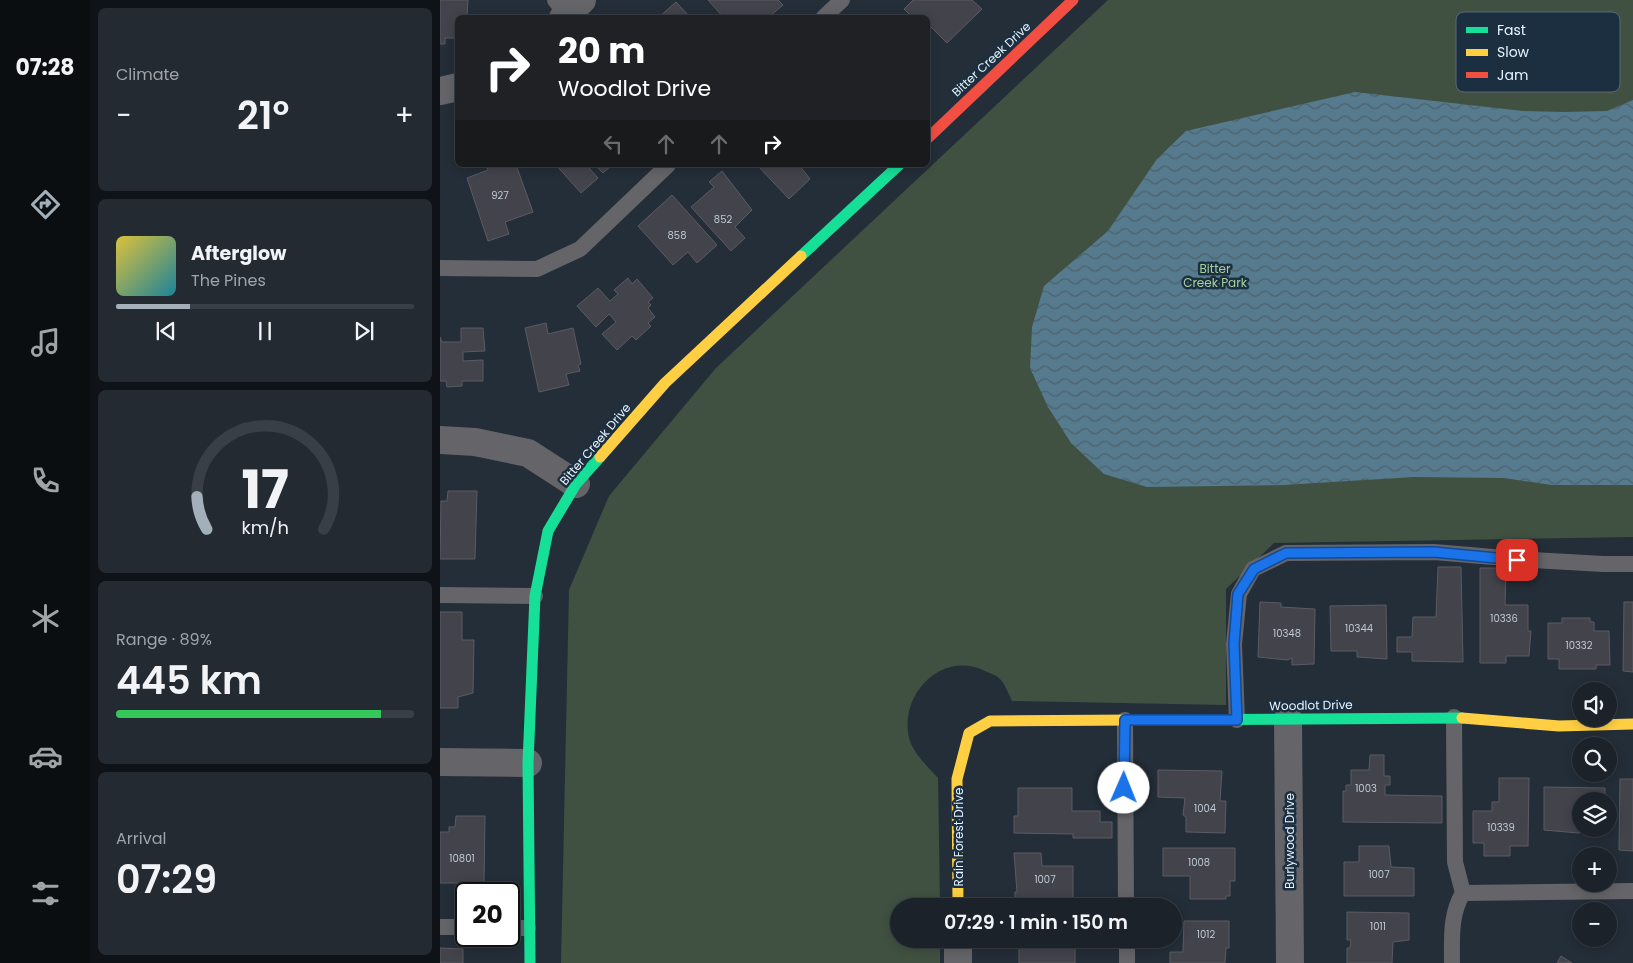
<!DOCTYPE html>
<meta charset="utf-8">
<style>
body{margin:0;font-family:Poppins,sans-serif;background:#242a32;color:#f1f3f6;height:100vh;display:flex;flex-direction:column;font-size:19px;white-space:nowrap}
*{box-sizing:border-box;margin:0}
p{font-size:16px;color:#a0a4a8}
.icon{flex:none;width:28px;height:28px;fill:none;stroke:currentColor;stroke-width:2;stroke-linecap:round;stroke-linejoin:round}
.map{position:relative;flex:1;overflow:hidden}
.details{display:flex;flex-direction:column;gap:8px;padding:8px;background:#0f1317;width:350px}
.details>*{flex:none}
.top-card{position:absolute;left:15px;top:15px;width:475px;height:152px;border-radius:8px;box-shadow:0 2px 12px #0003,0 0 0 1px #393f47;background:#202124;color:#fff;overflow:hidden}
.tools{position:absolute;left:1132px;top:682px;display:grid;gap:10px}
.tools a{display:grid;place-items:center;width:45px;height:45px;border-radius:50%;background:#1b222a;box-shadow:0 2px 12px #0003,0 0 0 1px #393f47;font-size:25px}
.speed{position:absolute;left:15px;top:882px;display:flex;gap:10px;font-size:25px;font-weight:700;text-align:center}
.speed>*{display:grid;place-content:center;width:65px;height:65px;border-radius:50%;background:#1b222a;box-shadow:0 2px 12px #0003,0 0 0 1px #393f47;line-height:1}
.speed .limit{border:2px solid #111;border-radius:8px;background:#fff;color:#111}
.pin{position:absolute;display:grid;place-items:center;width:42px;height:42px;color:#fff;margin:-21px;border-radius:10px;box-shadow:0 2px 8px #0006}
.me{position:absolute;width:55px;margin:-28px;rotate:1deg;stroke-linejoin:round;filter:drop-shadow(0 0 4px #0008)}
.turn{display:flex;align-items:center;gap:18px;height:105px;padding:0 20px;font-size:22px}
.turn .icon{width:65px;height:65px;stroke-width:2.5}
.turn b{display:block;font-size:35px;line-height:42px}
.lanes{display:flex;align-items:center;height:48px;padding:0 20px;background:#0003;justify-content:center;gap:25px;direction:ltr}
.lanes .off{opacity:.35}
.big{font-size:38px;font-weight:600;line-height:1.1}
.details .card{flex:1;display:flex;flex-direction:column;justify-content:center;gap:8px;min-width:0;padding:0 18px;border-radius:8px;background:#242a32}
.details .dial{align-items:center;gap:0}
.dial svg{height:130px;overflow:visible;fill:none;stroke:#393f47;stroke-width:7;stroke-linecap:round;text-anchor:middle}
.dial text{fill:#f1f3f6;stroke:none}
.song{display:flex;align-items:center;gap:15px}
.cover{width:60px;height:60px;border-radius:8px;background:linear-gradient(135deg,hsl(50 70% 55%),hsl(190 70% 35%))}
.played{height:5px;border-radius:2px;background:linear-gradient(90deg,#a3afb9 25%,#393f47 25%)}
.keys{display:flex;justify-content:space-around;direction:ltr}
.heat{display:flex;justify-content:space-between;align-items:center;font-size:28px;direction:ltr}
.charge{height:8px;border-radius:4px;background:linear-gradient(90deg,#34c759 89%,#393f47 0)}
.trip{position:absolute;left:450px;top:898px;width:292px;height:50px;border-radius:25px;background:#1b222a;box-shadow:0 2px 12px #0003,0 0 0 1px #393f47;font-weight:600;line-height:50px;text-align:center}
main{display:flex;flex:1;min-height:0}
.tabs{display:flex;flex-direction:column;width:90px;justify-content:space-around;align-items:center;background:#0b0e11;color:#a0a4a8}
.tabs .icon{width:35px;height:35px}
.tabs .on{color:#a3afb9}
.tabs b{font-size:22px;color:#f1f3f6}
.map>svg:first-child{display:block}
</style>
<main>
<nav class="tabs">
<b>07:28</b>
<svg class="icon on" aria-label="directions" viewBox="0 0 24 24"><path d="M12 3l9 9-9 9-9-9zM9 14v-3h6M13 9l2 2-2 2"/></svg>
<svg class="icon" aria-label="music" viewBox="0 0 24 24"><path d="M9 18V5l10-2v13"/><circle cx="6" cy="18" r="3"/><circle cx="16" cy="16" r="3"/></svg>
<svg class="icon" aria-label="phone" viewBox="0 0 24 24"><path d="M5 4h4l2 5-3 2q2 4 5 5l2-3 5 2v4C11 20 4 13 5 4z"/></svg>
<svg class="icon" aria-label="climate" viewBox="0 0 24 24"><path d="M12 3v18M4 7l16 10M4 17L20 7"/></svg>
<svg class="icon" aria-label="car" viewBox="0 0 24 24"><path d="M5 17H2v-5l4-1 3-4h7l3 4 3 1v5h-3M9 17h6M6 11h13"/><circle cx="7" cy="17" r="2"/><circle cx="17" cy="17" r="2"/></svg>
<svg class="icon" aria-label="filters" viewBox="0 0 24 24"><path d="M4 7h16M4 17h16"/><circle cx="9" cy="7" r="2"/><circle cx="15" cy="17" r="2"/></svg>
</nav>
<section class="details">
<div class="card"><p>Climate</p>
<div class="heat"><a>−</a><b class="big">21°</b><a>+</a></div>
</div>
<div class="card">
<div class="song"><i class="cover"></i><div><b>Afterglow</b><p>The Pines</p></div></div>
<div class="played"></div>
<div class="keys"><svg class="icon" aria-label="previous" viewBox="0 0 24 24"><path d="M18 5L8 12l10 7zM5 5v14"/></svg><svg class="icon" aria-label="pause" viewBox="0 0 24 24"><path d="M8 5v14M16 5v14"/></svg><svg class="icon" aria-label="next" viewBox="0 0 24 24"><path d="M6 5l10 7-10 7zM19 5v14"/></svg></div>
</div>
<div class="card dial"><svg viewBox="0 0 100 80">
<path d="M14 69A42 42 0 1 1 86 69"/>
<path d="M14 69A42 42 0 0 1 8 49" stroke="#a3afb9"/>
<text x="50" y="56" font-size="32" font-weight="700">17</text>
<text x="50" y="72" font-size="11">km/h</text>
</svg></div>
<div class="card"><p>Range · 89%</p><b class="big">445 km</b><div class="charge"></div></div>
<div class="card"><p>Arrival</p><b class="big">07:29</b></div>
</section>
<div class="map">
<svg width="1193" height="963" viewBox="0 0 1193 963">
<defs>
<pattern id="water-waves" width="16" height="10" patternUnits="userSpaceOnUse" patternTransform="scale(1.25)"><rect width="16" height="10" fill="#567a8e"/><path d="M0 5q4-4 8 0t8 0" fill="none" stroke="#4e626d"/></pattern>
</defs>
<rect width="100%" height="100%" fill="#242e38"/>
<path fill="#405141" d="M668 0H1193V537L834 543 786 589V705L572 701C569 695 565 683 559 678 556 675 549 673 545 671 502 650 459 694 469 738 473 753 488 767 498 778L500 906H459V939H500V963H121L129 590 169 496 276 368Z"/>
<path fill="url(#water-waves)" d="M915 92 1083 111 1124 112 1167 111 1193 100V485H1112L1064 478 974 477 844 485 707 487 664 474 631 443 608 407 590 368 592 327 604 286 668 231 717 159 746 131Z"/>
<path fill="#42434b" stroke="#5b5b63" d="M0 0H28L27 18H18V38H5V44H0Z
M268 0H338L343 5 328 18H284Z
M473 0H532L542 9 507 43 488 24V18H473L464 9Z
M236 2 251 18H218Z
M46 165H76L93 212 65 222 69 234 48 241 27 178 48 170Z
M116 165H153L149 168 158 178 141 193Z
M155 165H172L163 173Z
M317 165H359L370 179 349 199Z
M282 171 312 210 295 227 305 238 291 251 251 207 274 187 269 182Z
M232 195 277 245 257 263 248 252 233 265 198 226Z
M188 278 192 284 197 279 213 298 208 302 211 305 208 308 215 317 208 323 211 326 196 340 192 336 177 350 162 334 176 322 169 314 156 327 137 306 158 288 170 301 178 294 174 290Z
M106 323 108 334 133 328 141 364 138 365 140 371 126 374 129 385 99 392 85 328Z
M21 328H43L45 351 23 352V361L43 360V381H22V386L7 387 6 381H0V337L2 342H21Z
M8 491H37L35 559H0L1 501H7Z
M998 567H1021L1023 662 972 661V652H957V637H972L973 617H996Z
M1040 568H1066L1065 605H1088V631H1091L1089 656H1066V663H1040Z
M820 602 841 603V607L875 609 874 664 852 665V658L847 660 818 657Z
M1184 602H1193V672L1183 671Z
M946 605 947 659 917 657V651H891L890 606Z
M0 612H22V640H34L33 693 18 697V708H0Z
M1122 618H1150V622H1154V631H1169L1170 665H1156V669H1119V659H1108V623H1122Z
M930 755H944V776H950V785H945V795L1002 796V823L903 822V791H906V785H911V770H929Z
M718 770 782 771 780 801H786L785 833 746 832V817L743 815 745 798 718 797Z
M1059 778H1089L1088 846H1070V856H1044V843H1033V811H1052V802H1059Z
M1180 779H1193V851L1179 850Z
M1104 787 1165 788V801H1141V829L1152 830 1138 833 1104 830Z
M578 788H632V811H660V822H672V838H633V834L574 833V816H578Z
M16 816H45L44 883H0V832H9V827H15Z
M919 846H949L951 867 974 868V896H904V862H919Z
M723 848H795V881H790V896H786V899H750V876H723Z
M574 853H601L602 866H633V906H575V892H577Z
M907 912 969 913V940L953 942 952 963H907V948H910L911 940H907Z
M744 921H789V948H786L785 963H730V952H743Z
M579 939H635V963H579Z
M0 948 23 949V963H0Z
M1121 956 1132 963H1117Z"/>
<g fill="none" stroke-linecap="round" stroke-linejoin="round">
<path stroke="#656468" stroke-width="16" d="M115 0 126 14
M383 18 402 0
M0 268 97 269 140 249 228 165
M0 595 95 596
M1014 717 1015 862 1023 893
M685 720 686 906
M797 720 794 644 799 594 813 569 846 553 994 552 1077 559 1163 564H1193
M0 927H26
M69 928H88
M687 939V963
M1012 963C1012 939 1010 914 1023 893L1193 891"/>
<path stroke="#656468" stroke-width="28" d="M123 18 142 0
M0 91 18 87
M0 440 35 442 88 453 136 484
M848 719 850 963
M0 762 88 763
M518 939V963"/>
<path stroke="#16e098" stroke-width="11" d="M361 256 459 165
M696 720 1022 718
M90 963 88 763 95 596 108 531 136 484 160 457"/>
<path stroke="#ffcf43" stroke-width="11" d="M160 457 225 383 361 256
M1022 718 1119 726 1193 724
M518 906 517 779 529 733 550 721 696 720"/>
<path stroke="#f24e42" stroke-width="11" d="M488 138 633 0"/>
</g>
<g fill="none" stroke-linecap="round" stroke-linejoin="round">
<defs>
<path id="route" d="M684 788 685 720H797L794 644 798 594 814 569 846 553 994 552 1077 560"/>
</defs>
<use href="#route" stroke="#114b97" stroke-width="12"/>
<use href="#route" stroke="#1a73e8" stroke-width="9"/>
</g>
<g text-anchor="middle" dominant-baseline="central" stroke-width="5" stroke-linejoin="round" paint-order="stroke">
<g font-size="10" fill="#bec8d2">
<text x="60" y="195">927</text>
<text x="283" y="219">852</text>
<text x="237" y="235">858</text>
<text x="1064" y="618">10336</text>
<text x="919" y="628">10344</text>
<text x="847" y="633">10348</text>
<text x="1139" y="645">10332</text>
<text x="926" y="788">1003</text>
<text x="765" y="808">1004</text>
<text x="1061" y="827">10339</text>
<text x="22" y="858">10801</text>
<text x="759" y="862">1008</text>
<text x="939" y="874">1007</text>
<text x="605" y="879">1007</text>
<text x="938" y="926">1011</text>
<text x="766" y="934">1012</text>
</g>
<g font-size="12" fill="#e8f4ff" stroke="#1c2f40">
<text transform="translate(551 59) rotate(-43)">Bitter Creek Drive</text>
<text transform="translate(155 444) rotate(-50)">Bitter Creek Drive</text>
<text transform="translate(871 705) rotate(-1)">Woodlot Drive</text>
<text transform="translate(518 837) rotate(-90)">Rain Forest Drive</text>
<text transform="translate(849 841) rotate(-90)">Burlywood Drive</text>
</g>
<g font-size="12" fill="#a4d19e" stroke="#1c2f40">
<text x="775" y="268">Bitter<tspan x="775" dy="14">Creek Park</tspan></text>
</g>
</g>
<rect x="1016" y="12" width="164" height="80" rx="8" fill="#1c2f40" stroke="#596a79" stroke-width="1"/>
<rect x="1026" y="27" width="22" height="6" fill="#16e098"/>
<rect x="1026" y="49" width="22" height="7" fill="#ffcf43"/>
<rect x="1026" y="72" width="22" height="6" fill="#f24e42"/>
<g font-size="14" fill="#e8f4ff">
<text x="1057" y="35">Fast</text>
<text x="1057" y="57">Slow</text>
<text x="1057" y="80">Jam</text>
</g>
</svg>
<div class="tools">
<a><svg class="icon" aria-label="sound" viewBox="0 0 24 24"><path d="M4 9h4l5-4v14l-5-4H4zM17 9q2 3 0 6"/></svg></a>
<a><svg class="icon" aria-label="search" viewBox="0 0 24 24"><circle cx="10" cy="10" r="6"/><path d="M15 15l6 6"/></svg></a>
<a><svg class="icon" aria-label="layers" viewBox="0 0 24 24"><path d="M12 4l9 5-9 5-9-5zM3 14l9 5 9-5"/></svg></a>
<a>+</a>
<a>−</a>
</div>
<div class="speed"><div class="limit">20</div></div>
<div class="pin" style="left:1077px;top:560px;background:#d93025"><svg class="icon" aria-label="arrive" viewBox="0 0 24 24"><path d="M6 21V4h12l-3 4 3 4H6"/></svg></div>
<svg class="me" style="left:684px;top:788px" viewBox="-20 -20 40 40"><circle r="19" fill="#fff"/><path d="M0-13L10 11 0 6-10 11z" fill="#1a73e8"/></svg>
<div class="trip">07:29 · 1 min · 150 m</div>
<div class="top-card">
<div class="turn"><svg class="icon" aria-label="right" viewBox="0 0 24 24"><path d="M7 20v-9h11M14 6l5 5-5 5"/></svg><div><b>20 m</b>Woodlot Drive</div></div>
<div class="lanes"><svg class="icon off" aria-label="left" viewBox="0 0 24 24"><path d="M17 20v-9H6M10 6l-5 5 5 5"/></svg><svg class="icon off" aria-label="ahead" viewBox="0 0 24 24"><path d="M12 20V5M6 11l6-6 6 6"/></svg><svg class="icon off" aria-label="ahead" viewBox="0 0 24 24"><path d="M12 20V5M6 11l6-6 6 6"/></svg><svg class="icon" aria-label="right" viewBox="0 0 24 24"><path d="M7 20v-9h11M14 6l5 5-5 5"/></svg></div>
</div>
</div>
</main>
